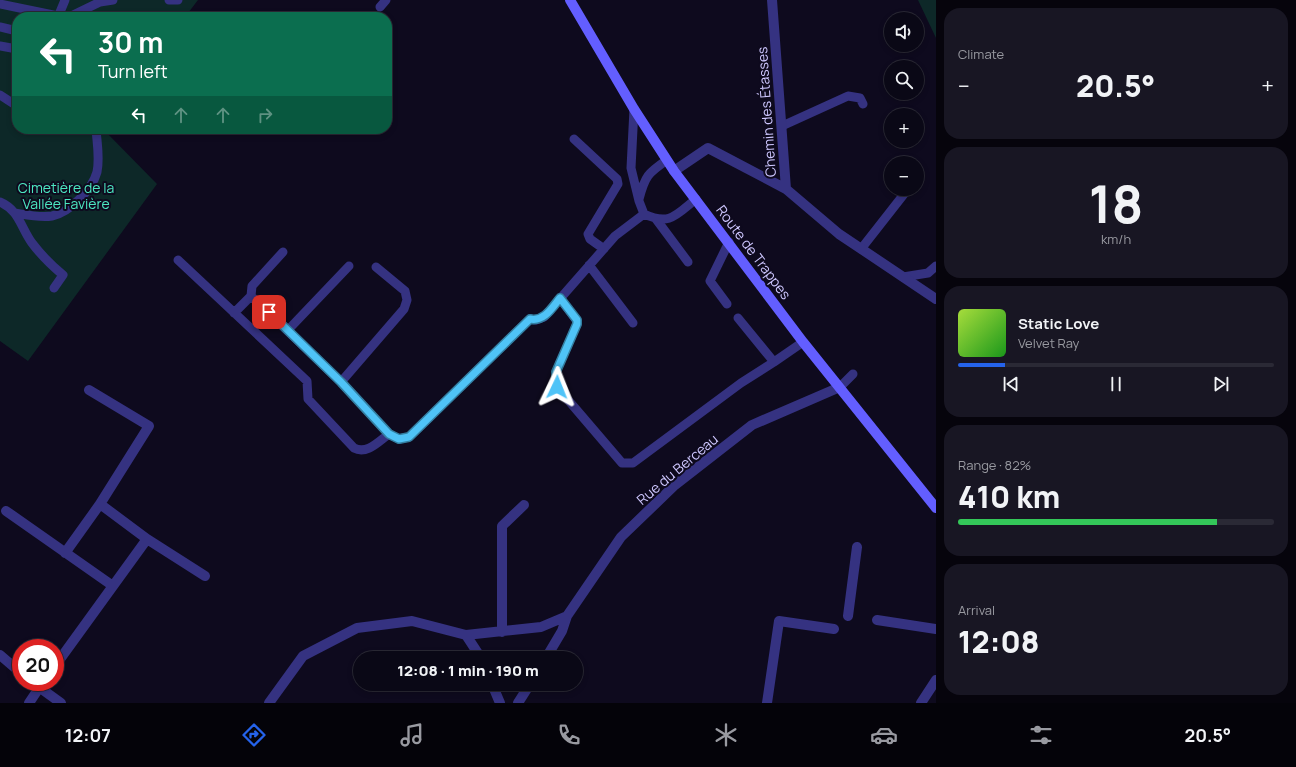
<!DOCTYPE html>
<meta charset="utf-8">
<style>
body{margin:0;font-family:Manrope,sans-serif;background:#181623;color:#f1f3f6;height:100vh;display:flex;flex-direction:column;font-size:15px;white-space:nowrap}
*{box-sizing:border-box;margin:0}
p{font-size:13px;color:#999aa1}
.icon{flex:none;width:22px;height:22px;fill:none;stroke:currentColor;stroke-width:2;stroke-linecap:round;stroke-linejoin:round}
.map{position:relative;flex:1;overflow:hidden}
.drawer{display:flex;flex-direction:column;gap:8px;padding:8px;background:#06040c;width:360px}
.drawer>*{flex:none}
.top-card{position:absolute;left:12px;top:12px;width:380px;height:122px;border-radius:16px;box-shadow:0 2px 6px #0003,0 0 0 1px #2a2935;background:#0b6e4f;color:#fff;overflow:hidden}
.tools{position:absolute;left:884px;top:12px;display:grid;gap:8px}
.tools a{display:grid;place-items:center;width:40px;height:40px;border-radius:50%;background:#0a0816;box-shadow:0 2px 6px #0003,0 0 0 1px #2a2935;font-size:20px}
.speed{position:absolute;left:12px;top:639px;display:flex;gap:8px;font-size:20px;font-weight:700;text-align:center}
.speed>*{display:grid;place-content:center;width:52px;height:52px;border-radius:50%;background:#0a0816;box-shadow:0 2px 6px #0003,0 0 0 1px #2a2935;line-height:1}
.speed .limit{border:6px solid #d22;background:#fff;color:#111}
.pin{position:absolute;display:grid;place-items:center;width:34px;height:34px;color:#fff;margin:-17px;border-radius:8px;box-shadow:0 2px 6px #0006}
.me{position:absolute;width:44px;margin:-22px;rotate:2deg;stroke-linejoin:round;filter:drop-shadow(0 0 3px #0008)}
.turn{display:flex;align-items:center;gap:14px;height:84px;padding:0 20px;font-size:18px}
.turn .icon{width:52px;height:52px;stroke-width:2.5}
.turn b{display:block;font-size:28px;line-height:34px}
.lanes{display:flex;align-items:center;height:38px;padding:0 20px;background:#0003;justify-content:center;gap:20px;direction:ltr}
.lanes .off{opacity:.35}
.big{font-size:30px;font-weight:800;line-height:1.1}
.drawer .tile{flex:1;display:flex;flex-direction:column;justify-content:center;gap:6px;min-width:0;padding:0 14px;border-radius:16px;background:#181623}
.drawer .dial{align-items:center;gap:0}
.dial b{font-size:52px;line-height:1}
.song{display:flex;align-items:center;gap:12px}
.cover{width:48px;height:48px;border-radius:6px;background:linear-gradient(135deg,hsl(80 70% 55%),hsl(120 70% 35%))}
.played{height:4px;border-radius:2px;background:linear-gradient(90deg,#2563eb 15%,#2a2935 15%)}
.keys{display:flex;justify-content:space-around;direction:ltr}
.heat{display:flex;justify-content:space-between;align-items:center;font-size:22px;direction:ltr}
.charge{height:6px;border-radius:3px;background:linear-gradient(90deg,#34c759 82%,#2a2935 0)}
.trip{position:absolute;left:353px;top:651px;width:230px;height:40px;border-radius:20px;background:#0a0816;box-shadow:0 2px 6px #0003,0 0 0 1px #2a2935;font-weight:800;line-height:40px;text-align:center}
.menu{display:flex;height:64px;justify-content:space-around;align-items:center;background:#040309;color:#999aa1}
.menu .icon{width:28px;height:28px}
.menu .on{color:#2563eb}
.menu b{font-size:18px;color:#f1f3f6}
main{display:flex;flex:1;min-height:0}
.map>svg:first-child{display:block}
</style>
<main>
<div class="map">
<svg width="936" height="703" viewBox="0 0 936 703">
<rect width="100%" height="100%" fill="#0e0a1e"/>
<path fill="#0d2828" d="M0 0H198L185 17H17V129H103L157 184 28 361 0 341Z
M918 0H936V38Z"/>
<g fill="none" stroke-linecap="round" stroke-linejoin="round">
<path stroke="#353281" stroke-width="9" d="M169 0H178
M0 4 58 16
M380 7 386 0
M58 17 65 0
M69 17 100 2 113 0
M0 27 17 31
M0 46 17 49
M0 95 17 106
M634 109 631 168 639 201 644 214C670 226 676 215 696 199
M782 126 848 96 860 98 863 104
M574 139 617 179 618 184 588 234 590 239 604 249
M639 199C645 176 648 173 667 160
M0 202C19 210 21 228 32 243 41 255 51 265 63 275L54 288
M15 213C27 215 40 218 52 216 70 212 92 190 97 172 100 158 97 143 96 129
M656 219 688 262
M861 249 908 189
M283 252 252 286 251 296 341 382 389 434 399 439 409 437 530 319 536 320 544 317 615 236 644 214
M178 260 307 381 308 399 354 448C367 455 379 441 389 434
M589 265 633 323
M903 277 928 273 936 266
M560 298 577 321V324L556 372 557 387 622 463H633L741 383 774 362
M727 304 710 281 729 242
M234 313 251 296
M738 318 774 362 803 342
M288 330 349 266
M341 382 404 309 407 300 405 291 376 267
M840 387 853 374"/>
<path stroke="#353281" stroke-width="10" d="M674 171 708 148 786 189 772 0
M786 189 839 234 936 299
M6 511 113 586
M147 539 205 576
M65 553 100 504
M848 616 857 547
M877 620 936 629
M502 632V526L524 505
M466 635 481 658
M0 655 21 673
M546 658 562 631 567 616
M55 666 147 539 100 504 149 426 89 390
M32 682 61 703
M492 684 500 703
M29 703 43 682
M269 703 303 656 357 628 412 621 466 635 541 627 567 616 621 537 675 485 752 425 840 387
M518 703 530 684
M767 703 779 621 834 629
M921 703 936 680"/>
<path stroke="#635eff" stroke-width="10" d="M570 0 634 109 674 171 803 342 936 508"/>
</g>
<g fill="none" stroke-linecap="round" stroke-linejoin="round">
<defs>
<path id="route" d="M269 312 341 382 389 434 399 439 409 437 530 319C544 322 552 308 560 298L577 320V324L556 372 557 387"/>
</defs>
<use href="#route" stroke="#337fa1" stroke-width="10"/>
<use href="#route" stroke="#4fc3f7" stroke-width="7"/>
</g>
<g text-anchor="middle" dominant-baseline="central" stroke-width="4" stroke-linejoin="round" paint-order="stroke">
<g font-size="14" fill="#cec7ff" stroke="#0e0a1e">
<text transform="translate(766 112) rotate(-94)">Chemin des Étasses</text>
<text transform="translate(754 252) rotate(53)">Route de Trappes</text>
<text transform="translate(677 469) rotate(-40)">Rue du Berceau</text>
</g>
<g font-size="14" fill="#4ce7c1" stroke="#0e0a1e">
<text x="66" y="187">Cimetière de la<tspan x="66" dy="16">Vallée Favière</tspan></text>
</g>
</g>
</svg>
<div class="tools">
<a><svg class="icon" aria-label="sound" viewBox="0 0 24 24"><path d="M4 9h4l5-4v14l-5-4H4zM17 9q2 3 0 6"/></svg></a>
<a><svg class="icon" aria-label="search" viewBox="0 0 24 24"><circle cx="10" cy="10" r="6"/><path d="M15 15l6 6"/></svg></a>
<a>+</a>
<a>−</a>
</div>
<div class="speed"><div class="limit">20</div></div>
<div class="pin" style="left:269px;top:312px;background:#d93025"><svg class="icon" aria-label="arrive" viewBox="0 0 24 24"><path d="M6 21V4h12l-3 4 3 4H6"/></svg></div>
<svg class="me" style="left:557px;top:387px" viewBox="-20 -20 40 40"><path d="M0-17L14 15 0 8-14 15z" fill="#4fc3f7" stroke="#fff" stroke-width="4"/></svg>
<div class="trip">12:08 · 1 min · 190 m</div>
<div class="top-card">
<div class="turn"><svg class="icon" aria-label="left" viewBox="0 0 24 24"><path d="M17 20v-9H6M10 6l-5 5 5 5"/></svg><div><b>30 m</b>Turn left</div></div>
<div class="lanes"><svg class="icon" aria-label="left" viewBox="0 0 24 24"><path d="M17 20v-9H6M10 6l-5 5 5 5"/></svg><svg class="icon off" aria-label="ahead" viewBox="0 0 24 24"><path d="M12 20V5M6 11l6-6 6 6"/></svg><svg class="icon off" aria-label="ahead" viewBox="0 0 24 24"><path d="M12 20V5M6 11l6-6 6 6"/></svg><svg class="icon off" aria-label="right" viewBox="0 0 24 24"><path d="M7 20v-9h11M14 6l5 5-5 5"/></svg></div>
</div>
</div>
<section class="drawer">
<div class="tile"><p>Climate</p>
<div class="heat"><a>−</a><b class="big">20.5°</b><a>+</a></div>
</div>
<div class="tile dial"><b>18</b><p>km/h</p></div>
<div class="tile">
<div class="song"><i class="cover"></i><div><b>Static Love</b><p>Velvet Ray</p></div></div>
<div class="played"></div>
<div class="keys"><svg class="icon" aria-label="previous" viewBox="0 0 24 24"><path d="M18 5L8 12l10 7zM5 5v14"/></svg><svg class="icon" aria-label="pause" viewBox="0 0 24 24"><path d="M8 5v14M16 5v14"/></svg><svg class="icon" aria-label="next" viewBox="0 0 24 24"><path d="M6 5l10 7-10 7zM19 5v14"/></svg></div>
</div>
<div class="tile"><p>Range · 82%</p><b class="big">410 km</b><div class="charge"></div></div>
<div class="tile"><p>Arrival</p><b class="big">12:08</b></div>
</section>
</main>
<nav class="menu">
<b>12:07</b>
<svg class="icon on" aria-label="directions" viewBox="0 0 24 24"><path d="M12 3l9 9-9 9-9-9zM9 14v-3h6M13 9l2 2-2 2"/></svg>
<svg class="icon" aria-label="music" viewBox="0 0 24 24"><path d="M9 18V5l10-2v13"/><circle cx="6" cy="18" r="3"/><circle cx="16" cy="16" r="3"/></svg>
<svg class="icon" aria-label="phone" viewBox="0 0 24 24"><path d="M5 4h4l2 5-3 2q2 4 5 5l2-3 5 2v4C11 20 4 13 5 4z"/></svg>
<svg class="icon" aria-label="climate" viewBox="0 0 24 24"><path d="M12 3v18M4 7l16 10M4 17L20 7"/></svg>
<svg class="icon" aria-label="car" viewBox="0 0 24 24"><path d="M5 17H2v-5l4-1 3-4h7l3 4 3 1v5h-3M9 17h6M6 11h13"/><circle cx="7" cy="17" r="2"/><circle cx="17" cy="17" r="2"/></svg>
<svg class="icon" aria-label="filters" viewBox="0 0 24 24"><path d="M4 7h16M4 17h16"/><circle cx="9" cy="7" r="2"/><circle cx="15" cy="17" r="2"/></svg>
<b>20.5°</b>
</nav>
